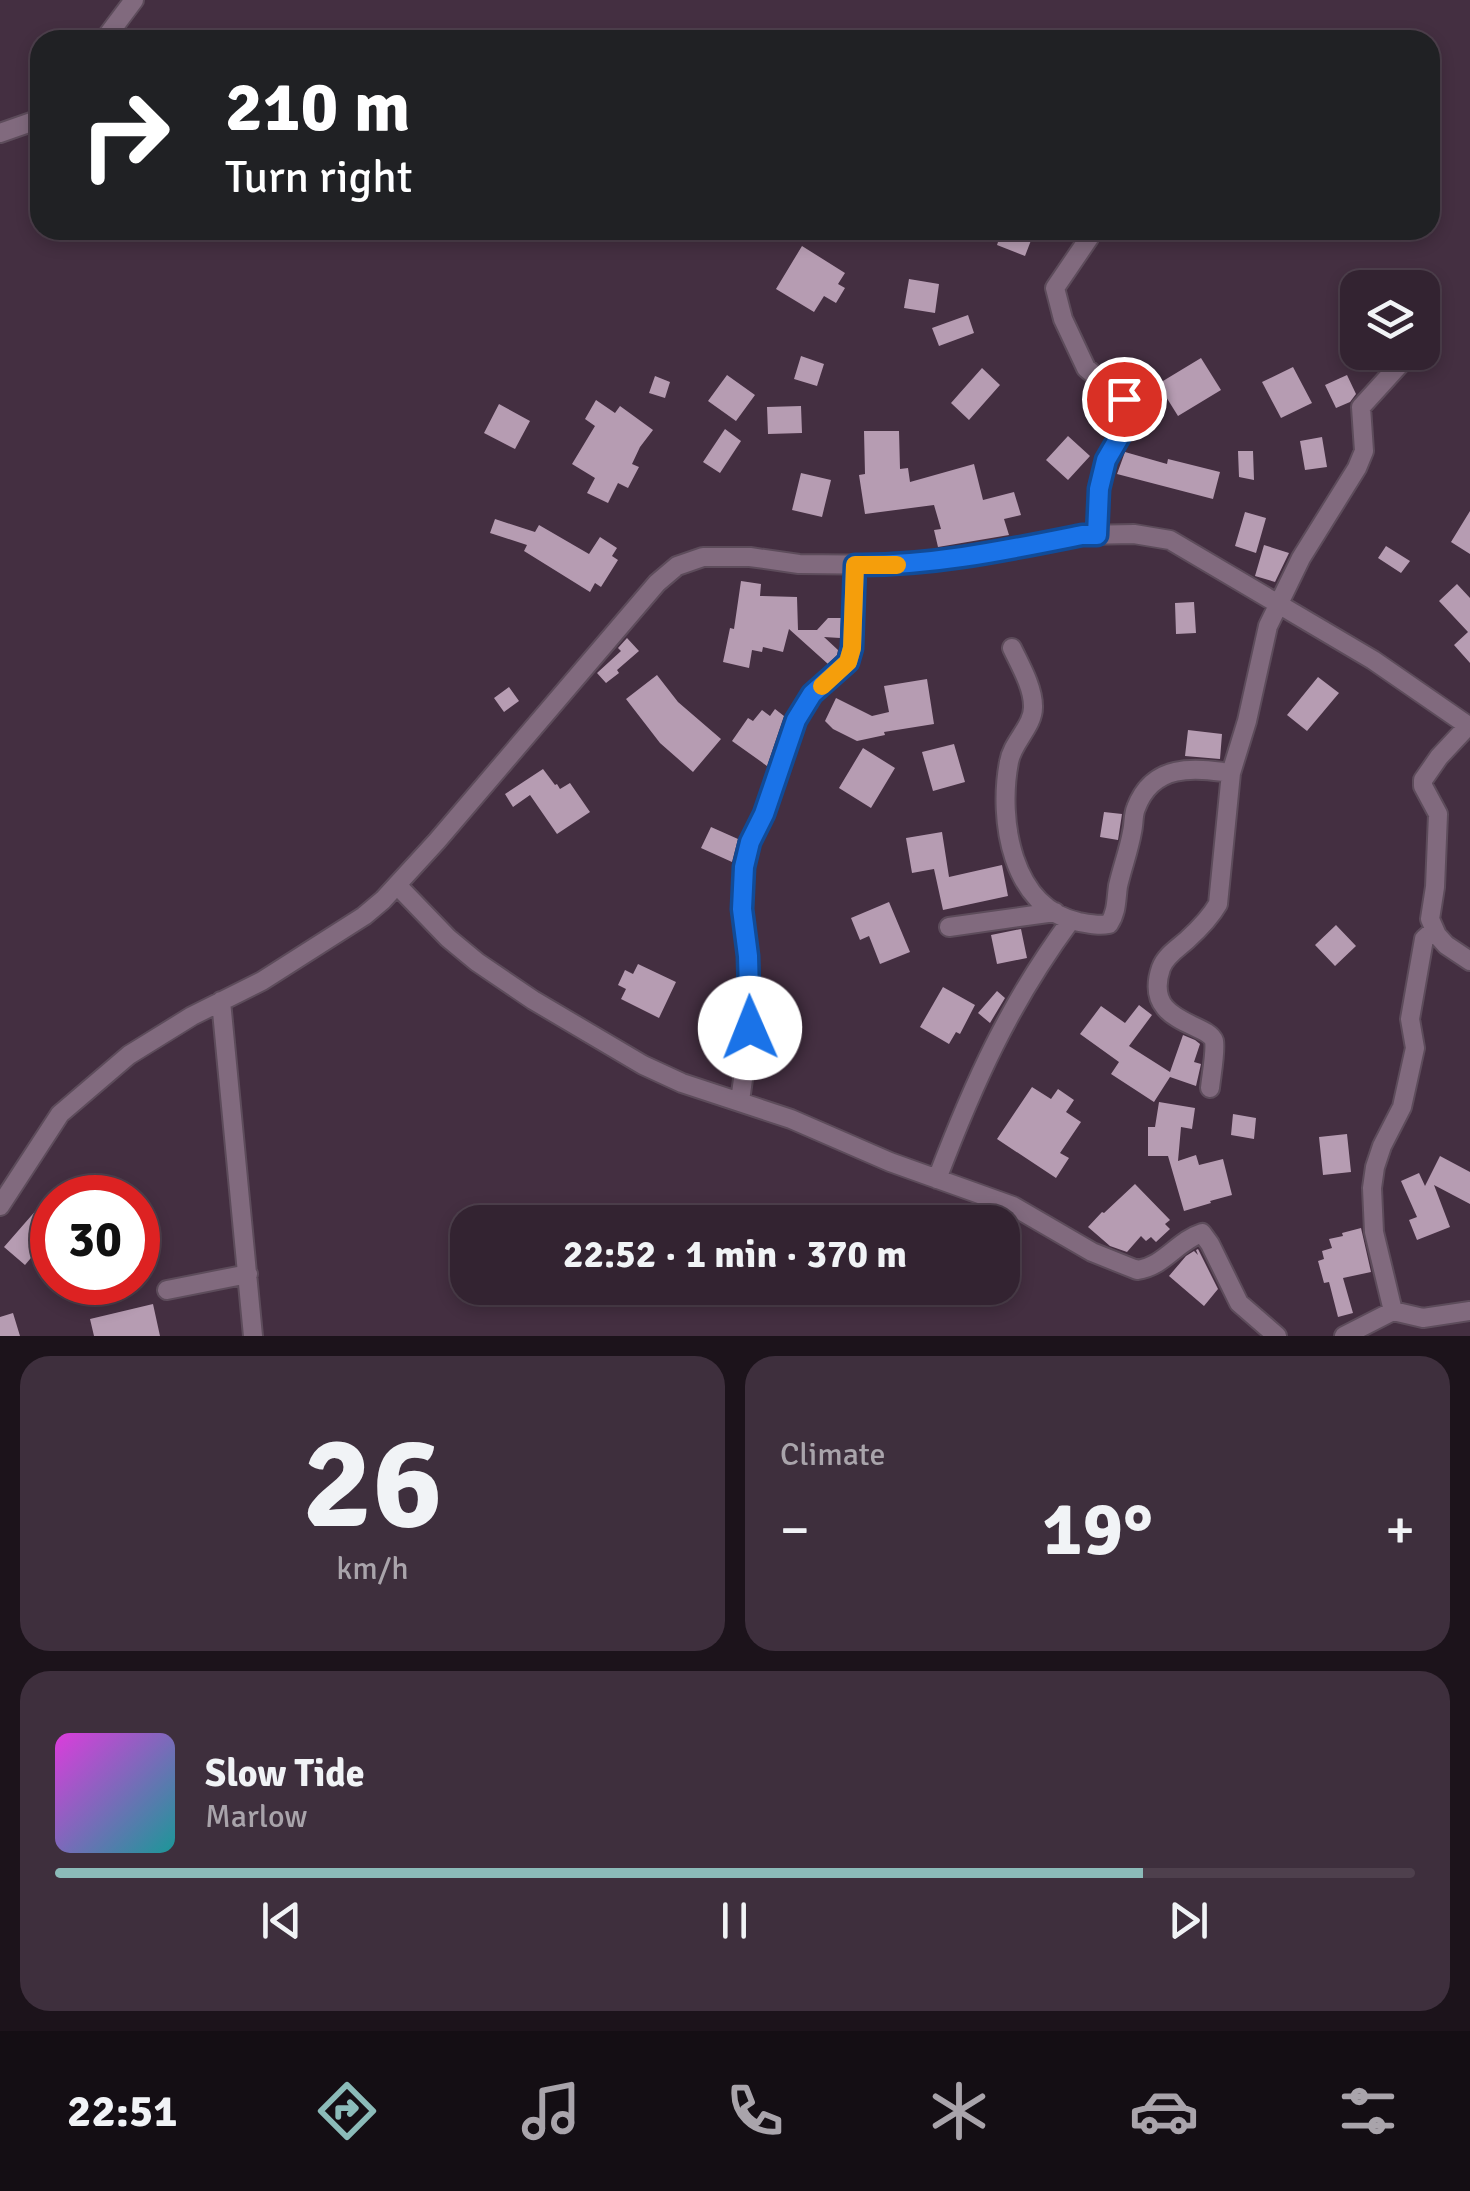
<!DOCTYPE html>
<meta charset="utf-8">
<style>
body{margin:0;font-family:Signika,sans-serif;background:#3e2f3d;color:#f1f3f6;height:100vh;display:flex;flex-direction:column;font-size:38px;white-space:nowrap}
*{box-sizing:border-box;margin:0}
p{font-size:32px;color:#a9a4ab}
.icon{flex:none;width:55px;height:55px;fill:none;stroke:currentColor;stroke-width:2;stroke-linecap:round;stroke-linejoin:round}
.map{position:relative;height:1336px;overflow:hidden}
.side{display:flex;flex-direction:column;gap:20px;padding:20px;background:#1c131b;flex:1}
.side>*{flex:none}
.hud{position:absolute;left:30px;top:30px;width:1410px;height:210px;border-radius:30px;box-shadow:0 5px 15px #0003,0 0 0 2px #4e404d;background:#202124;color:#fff;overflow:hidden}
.controls{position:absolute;left:1340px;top:270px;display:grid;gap:20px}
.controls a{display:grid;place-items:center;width:100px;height:100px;border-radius:20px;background:#332331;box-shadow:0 5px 15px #0003,0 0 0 2px #4e404d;font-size:50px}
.speed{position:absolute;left:30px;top:1175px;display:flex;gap:20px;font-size:50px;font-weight:700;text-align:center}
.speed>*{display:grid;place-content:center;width:130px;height:130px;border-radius:50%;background:#332331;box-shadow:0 5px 15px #0003,0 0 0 2px #4e404d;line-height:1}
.speed .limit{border:15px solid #d22;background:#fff;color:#111}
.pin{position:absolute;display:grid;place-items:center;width:85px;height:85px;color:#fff;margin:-42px;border:5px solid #fff;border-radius:50%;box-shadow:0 2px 10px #0007}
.me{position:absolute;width:110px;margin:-55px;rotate:359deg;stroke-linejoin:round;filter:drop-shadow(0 0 8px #0008)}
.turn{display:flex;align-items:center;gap:35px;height:210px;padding:0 30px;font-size:45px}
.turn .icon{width:130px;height:130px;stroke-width:2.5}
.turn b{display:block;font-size:70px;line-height:85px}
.big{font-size:75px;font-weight:800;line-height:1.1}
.side .tile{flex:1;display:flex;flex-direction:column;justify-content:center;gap:15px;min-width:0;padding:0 35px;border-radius:30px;background:#3e2f3d}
.side .dial{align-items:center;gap:0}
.dial b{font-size:130px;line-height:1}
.song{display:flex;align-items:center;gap:30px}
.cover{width:120px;height:120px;border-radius:15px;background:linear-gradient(135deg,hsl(300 70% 55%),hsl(180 70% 35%))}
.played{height:10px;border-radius:5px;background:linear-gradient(90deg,#8bbbb9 80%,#4e404d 80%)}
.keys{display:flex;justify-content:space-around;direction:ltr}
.heat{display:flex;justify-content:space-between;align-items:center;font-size:55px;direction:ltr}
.side .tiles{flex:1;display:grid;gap:20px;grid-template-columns:1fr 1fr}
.tile:last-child{grid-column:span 2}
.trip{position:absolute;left:450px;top:1205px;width:570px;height:100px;border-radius:30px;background:#332331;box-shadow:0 5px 15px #0003,0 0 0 2px #4e404d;font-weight:800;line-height:100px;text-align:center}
.tab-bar{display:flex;height:160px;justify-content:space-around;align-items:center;background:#140e14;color:#a9a4ab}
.tab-bar .icon{width:70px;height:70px}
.tab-bar .selected{color:#8bbbb9}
.tab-bar b{font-size:45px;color:#f1f3f6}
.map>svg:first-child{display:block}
</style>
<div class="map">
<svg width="1470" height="1336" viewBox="0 0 1470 1336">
<rect width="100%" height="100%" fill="#442f41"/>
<path fill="#b69cb2" d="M1002 230H1035L1025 256 997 245Z
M802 246 845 273 838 284 845 288 836 303 824 296 814 312 776 289Z
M909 279 939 284 935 313 904 308Z
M968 315 974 333 939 346 932 328Z
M801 356 824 364 817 386 794 379Z
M1201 358 1221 390 1178 416 1158 384Z
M1293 367 1312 403 1281 418 1262 382Z
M982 368 1000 385 969 420 951 403Z
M727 375 755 395 736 421 708 401Z
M1347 375 1356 394 1350 402 1336 408 1325 385Z
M655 376 670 382 665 398 649 393Z
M596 400 615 413 620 406 653 430 640 447 632 464 639 467 628 488 618 483 608 503 587 493 595 478 572 464 595 426 585 419Z
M499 404 530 421 515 449 484 433Z
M801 406 802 433 768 434 767 407Z
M725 429 741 441 720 473 703 462Z
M864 431H899L900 469 908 468 910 482 974 464 983 500 1014 492 1021 515 1004 519 1009 535 938 547 934 530 941 529 934 505 865 514 859 475 865 474Z
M1068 436 1090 456 1068 480 1046 460Z
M1322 437 1327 467 1305 470 1300 441Z
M1238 451H1253L1254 480 1239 477Z
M1125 452 1167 464 1168 459 1220 472 1213 499 1117 474Z
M801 473 831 480 822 517 792 510Z
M1470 511V554L1451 542Z
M1245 512 1266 518 1256 553 1235 546Z
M495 519 535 532 539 525 589 554 600 537 617 548 612 556 618 560 601 587 595 583 590 592 524 551 527 545 490 533Z
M1264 545 1289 553 1275 582 1255 576Z
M1386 546 1410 561 1401 573 1378 558Z
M741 581 761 584 760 596 797 597 798 630H817L828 618H841L840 638 824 637 838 650 837 655 828 664 789 629 783 652 763 647 762 652 752 650 749 668 723 662 730 628 734 629Z
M1457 584 1470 598V663L1454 645 1468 632 1439 601Z
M1194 602 1196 633 1176 634 1175 603Z
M627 638 639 651 617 670 619 673 606 683 597 673 621 651 618 648Z
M657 675 678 702 721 739 693 772 660 743 626 699Z
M1318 677 1339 693 1307 731 1287 715Z
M927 679 934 724 884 732 885 735 857 741 833 729 825 721 836 698 872 716 889 712 884 686Z
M509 687 519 701 504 712 494 698Z
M775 709 784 716 767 766 732 741 748 718 753 721 762 710 770 716Z
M1188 730 1222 734 1220 759 1185 756Z
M954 744 965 782 933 791 922 752Z
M863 748 895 768 871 808 839 788Z
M543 769 555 785 557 784 560 789 570 783 590 812 557 834 530 795 513 807 505 794Z
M1104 812 1122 814 1118 840 1100 837Z
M711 827 738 839 732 862 701 848Z
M942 832 949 877 1002 865 1008 896 943 910 934 869 912 873 906 838Z
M889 902 910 952 880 964 869 936 860 940 851 918Z
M1336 925 1356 946 1335 966 1315 945Z
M1021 929 1027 958 997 964 991 935Z
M638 964 676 982 659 1018 621 999 626 989 618 985 625 970 633 974Z
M943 987 975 1005 960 1034 956 1032 949 1044 920 1027Z
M997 991 1005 998 990 1023 978 1013Z
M1139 1005 1152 1015 1129 1046 1170 1072 1183 1035 1195 1040 1200 1044 1194 1062 1201 1064 1196 1086 1170 1077 1154 1102 1111 1074 1119 1062 1080 1034 1101 1006 1125 1023Z
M1032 1087 1051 1099 1058 1089 1074 1100 1066 1112 1081 1122 1060 1153 1069 1158 1056 1178 997 1139Z
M1159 1102 1195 1108 1192 1129 1181 1127 1178 1161 1196 1155 1199 1165 1223 1159 1232 1195 1210 1201 1211 1203 1184 1211 1168 1156H1148V1127H1155Z
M1233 1114 1256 1118 1254 1139 1231 1135Z
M1347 1134 1351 1172 1323 1175 1319 1137Z
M1440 1156 1470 1172V1204L1434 1185 1450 1227 1417 1240 1409 1220 1417 1217 1401 1181 1419 1173 1425 1186Z
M99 1179 108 1198H59Z
M1135 1184 1170 1220 1165 1224 1170 1229 1156 1242 1151 1237 1146 1241 1141 1236 1127 1252 1110 1246 1088 1227 1102 1212 1104 1213Z
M38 1208 52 1233 25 1265 4 1247Z
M1361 1228 1371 1272 1343 1278 1353 1313 1338 1317 1329 1282 1324 1283 1318 1261 1324 1259 1322 1251 1332 1248 1329 1239 1343 1236 1342 1233Z
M1198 1249 1218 1289 1204 1306 1169 1276 1186 1256 1194 1251 1198 1255 1196 1250Z
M153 1304 160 1336H94L90 1319Z
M13 1313 20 1336H0V1317Z"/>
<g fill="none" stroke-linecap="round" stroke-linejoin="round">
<defs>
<path id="street" d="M104 40 134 0
M0 133 40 119
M1089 238 1055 288 1063 319 1086 368 1123 399 1124 429 1106 460 1099 489 1097 535
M1012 648C1020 665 1033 687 1033 706 1034 726 1012 742 1009 762 998 819 1011 908 1079 922 1090 924 1099 926 1109 924 1117 912 1116 900 1118 886 1122 868 1129 850 1132 832 1134 824 1133 815 1136 808 1153 763 1193 768 1231 773
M1468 726 1439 757 1423 780V786L1438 814 1435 887 1430 919 1437 935 1446 945 1470 961
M397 885 448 938 477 962 533 1000 643 1065 682 1083 791 1119 890 1162 1013 1206 1092 1252 1137 1270C1165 1266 1177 1241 1202 1233L1210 1244 1239 1303 1277 1336
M949 927 1055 912
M221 1001 253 1336
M1210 1088C1211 1077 1216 1051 1214 1041 1208 1022 1142 1024 1161 968 1165 956 1178 948 1187 940 1199 929 1210 918 1218 904L1231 773 1247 721 1268 626 1301 558 1357 468 1364 451 1361 407 1401 363
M740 1101 750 1028 748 956 742 909 744 867 750 842 764 814 796 720 813 694 848 662 852 647 855 565
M937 1179C974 1082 1009 1004 1071 920
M0 1206 60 1114 129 1055 192 1016 262 981 364 916 383 900 437 841 657 583 677 566 703 557H750L799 564 895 565 987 553 1082 535 1134 534 1170 540 1373 660 1470 727
M167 1290 248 1274
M1393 1311 1374 1232 1372 1188 1375 1167 1382 1146 1402 1107 1415 1048 1410 1019 1424 939 1434 930
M1344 1336 1393 1311 1423 1318 1470 1311"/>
</defs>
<use href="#street" stroke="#5d4c5b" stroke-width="22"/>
<use href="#street" stroke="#816a7e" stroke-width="18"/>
</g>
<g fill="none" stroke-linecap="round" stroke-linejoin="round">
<defs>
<path id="route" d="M750 1028 748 956 742 909 744 867 750 842 764 814 796 720 812 694 848 662 852 648 855 565C932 566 1007 550 1082 535H1097L1099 489 1106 460 1124 429V399"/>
</defs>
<use href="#route" stroke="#114b97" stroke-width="25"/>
<use href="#route" stroke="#1a73e8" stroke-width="18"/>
<path stroke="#f59e0b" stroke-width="18" d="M822 686 848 662 852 648 855 565H897"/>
</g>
</svg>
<div class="controls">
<a><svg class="icon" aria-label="layers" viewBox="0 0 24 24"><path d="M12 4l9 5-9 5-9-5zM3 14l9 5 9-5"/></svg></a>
</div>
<div class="speed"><div class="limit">30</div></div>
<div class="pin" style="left:1124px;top:399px;background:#d93025"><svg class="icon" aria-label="arrive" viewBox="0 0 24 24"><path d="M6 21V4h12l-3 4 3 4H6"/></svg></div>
<svg class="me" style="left:750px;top:1028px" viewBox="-20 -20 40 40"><circle r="19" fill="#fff"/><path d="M0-13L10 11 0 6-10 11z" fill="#1a73e8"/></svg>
<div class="trip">22:52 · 1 min · 370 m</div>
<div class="hud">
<div class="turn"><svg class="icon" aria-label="right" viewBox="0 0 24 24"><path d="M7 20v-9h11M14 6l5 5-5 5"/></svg><div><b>210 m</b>Turn right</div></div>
</div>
</div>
<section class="side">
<div class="tiles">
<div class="tile dial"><b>26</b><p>km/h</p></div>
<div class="tile"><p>Climate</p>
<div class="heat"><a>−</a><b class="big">19°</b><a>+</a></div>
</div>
<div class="tile">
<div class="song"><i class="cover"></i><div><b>Slow Tide</b><p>Marlow</p></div></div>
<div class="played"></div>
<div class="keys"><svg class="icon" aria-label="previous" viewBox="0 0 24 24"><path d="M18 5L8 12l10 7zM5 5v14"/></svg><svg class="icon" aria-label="pause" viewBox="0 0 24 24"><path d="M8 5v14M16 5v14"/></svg><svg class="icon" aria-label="next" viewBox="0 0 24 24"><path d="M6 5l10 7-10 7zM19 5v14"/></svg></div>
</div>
</div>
</section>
<nav class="tab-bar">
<b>22:51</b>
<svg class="icon selected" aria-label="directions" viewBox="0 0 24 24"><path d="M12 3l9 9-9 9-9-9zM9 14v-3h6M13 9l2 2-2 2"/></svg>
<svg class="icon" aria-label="music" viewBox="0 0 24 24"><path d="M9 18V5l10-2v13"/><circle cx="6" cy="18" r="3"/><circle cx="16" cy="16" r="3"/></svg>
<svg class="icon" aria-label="phone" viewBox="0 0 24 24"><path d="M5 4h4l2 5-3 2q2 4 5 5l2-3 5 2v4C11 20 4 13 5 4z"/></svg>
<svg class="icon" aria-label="climate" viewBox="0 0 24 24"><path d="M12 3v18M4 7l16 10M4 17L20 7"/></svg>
<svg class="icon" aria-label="car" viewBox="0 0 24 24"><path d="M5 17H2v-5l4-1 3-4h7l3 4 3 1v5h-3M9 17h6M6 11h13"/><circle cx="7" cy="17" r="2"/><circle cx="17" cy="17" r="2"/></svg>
<svg class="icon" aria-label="filters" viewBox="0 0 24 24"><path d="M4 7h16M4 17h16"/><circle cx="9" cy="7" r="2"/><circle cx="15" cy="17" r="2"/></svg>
</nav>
